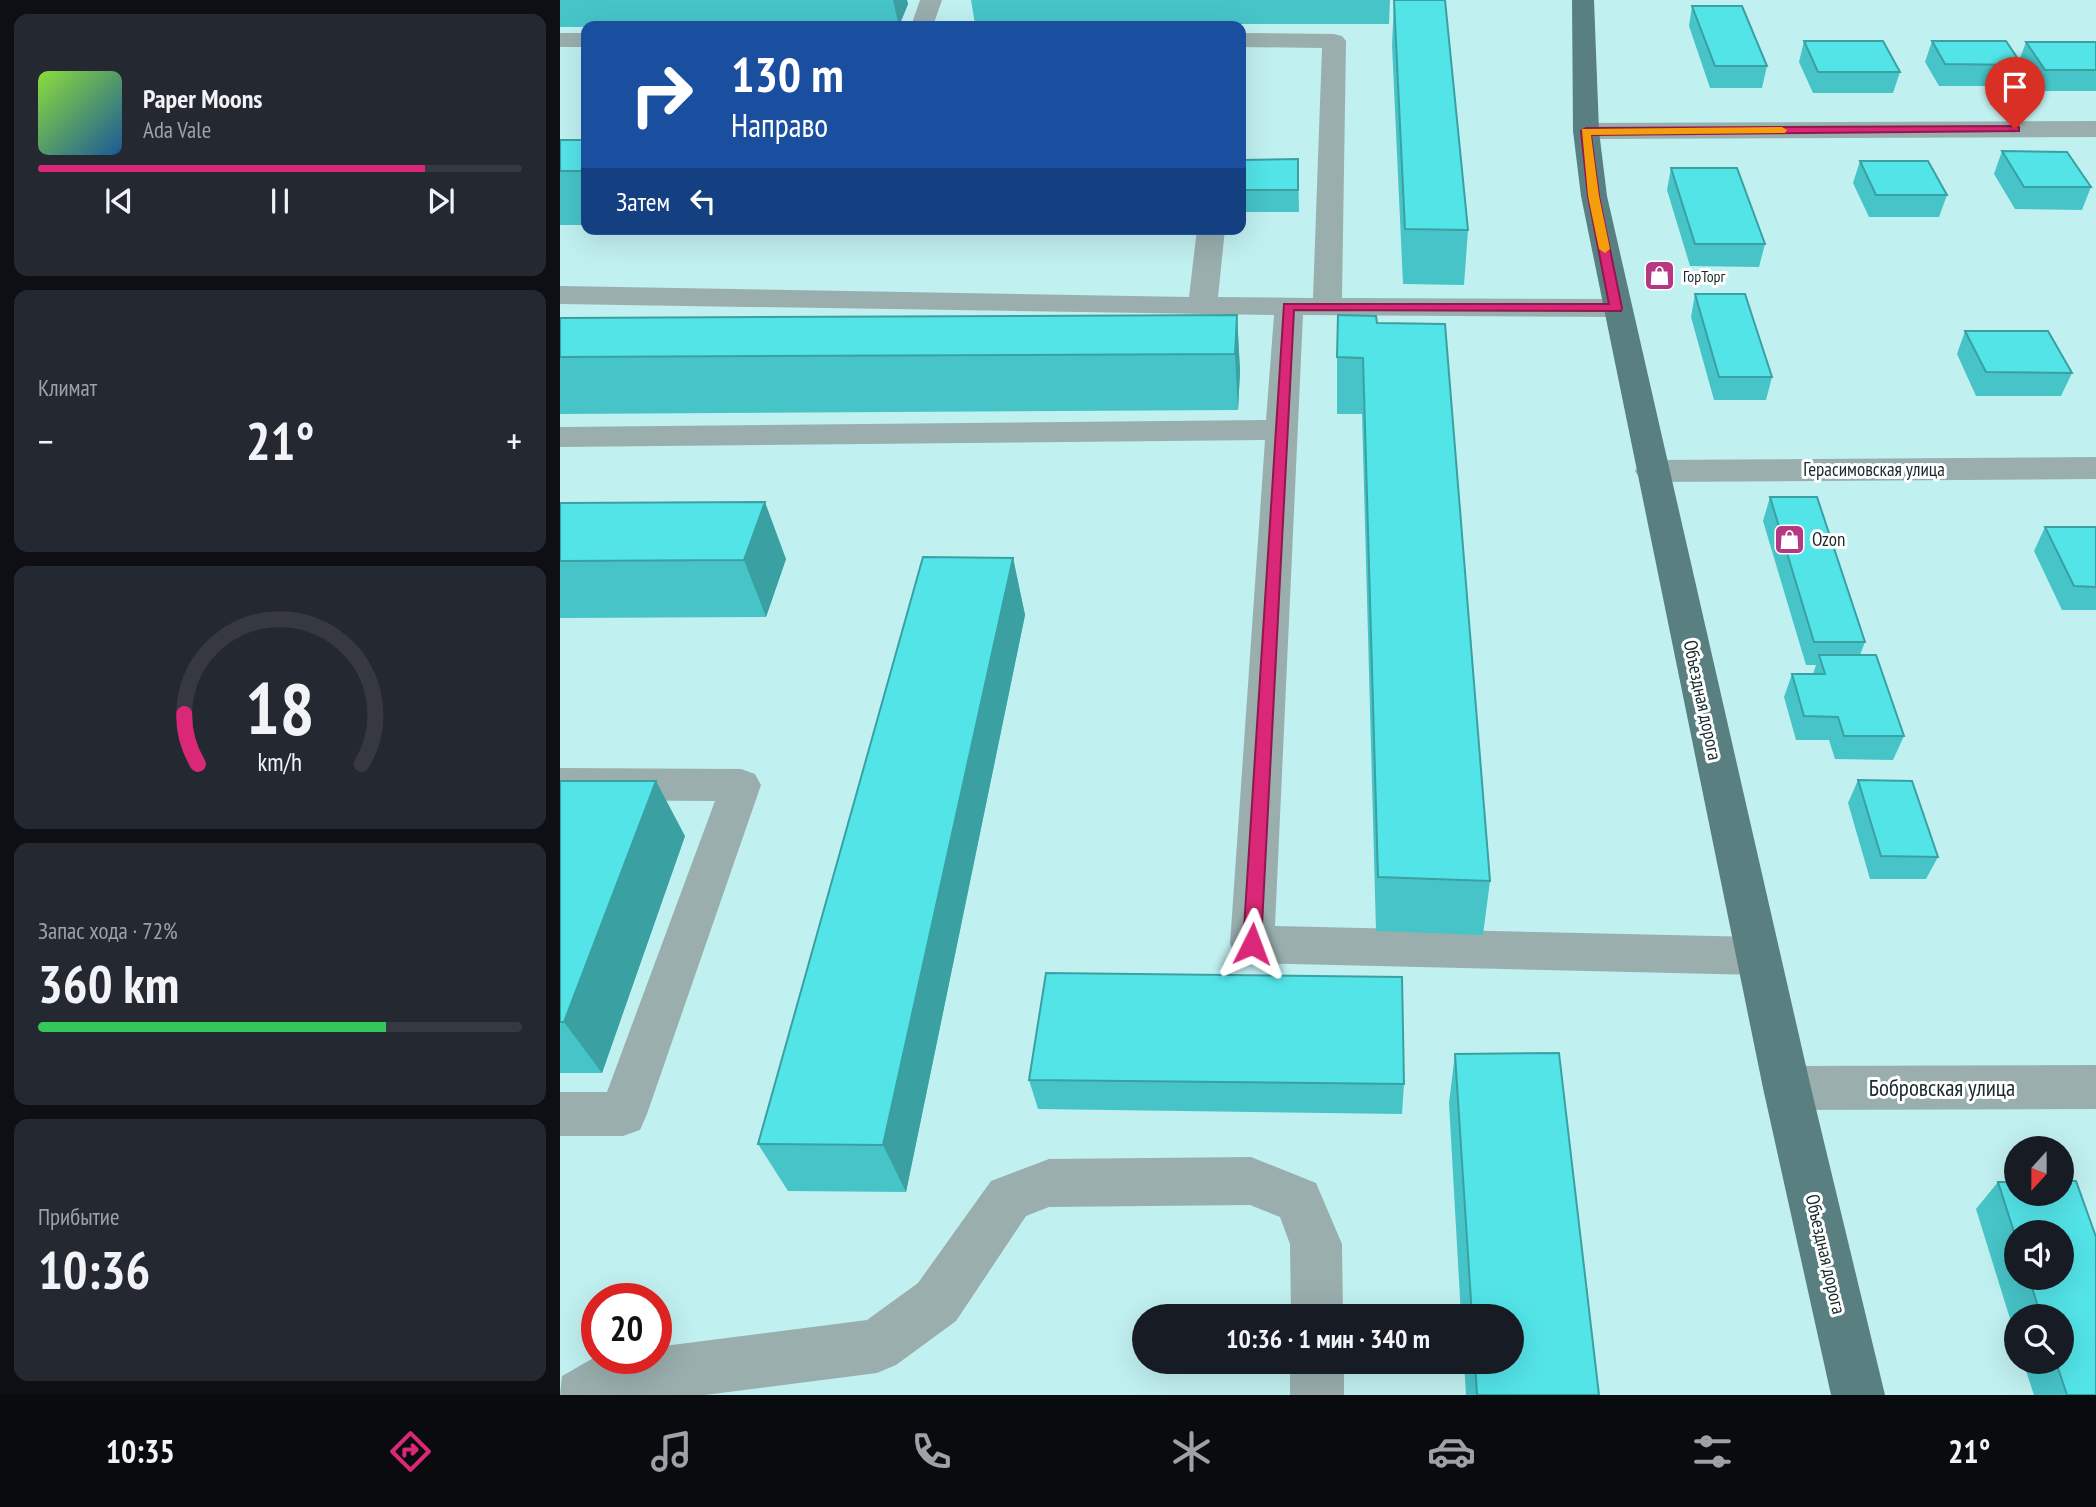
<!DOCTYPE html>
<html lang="ru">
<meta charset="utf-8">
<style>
body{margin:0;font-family:"PT Sans Narrow",sans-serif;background:#242831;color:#f1f3f6;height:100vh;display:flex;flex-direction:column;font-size:26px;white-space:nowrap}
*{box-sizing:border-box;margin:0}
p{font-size:23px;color:#9ea1a6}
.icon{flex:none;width:38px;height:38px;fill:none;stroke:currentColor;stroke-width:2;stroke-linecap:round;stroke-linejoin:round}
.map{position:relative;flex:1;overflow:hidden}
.sheet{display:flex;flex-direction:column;gap:14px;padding:14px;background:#0d0f14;width:560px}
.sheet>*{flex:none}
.guide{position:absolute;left:21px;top:21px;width:665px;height:214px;border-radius:14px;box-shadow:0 7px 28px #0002;background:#1a4fa0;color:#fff;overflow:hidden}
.needle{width:46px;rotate:201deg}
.fabs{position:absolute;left:1444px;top:1136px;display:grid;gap:14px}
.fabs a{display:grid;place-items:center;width:70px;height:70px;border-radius:50%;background:#171b24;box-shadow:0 7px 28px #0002;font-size:35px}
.speed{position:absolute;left:21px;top:1283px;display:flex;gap:14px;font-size:35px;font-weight:700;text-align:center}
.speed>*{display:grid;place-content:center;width:91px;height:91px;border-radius:50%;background:#171b24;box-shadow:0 7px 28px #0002;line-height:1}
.speed .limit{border:10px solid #d22;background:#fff;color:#111}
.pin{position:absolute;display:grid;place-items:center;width:60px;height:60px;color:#fff;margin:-72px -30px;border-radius:50% 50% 50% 0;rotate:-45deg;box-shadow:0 0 7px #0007}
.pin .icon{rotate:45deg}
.me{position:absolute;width:77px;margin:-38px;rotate:3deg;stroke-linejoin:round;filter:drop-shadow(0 0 5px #0008)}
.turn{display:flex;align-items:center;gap:24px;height:147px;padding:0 35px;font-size:32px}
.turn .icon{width:91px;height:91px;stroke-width:2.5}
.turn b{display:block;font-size:49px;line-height:60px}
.then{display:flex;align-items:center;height:66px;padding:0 35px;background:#0003;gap:14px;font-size:26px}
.big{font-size:52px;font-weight:700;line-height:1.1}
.sheet .tile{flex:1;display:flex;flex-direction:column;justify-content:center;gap:10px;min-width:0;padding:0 24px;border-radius:14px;background:#242831}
.sheet .dial{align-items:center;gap:0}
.dial svg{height:182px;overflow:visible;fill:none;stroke:#363941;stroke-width:7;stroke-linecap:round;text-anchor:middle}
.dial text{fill:#f1f3f6;stroke:none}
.song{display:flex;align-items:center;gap:21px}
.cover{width:84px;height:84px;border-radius:10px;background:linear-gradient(135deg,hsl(90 70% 55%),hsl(210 70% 35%))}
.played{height:7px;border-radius:4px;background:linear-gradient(90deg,#db2777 80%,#363941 80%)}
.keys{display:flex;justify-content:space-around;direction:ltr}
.heat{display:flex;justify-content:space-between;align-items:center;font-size:38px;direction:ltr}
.charge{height:10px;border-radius:5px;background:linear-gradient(90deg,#34c759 72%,#363941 0)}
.trip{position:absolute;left:572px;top:1304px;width:392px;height:70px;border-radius:35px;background:#171b24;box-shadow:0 7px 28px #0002;font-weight:700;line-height:70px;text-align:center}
.tab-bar{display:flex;height:112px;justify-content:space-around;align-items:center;background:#090b0e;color:#9ea1a6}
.tab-bar .icon{width:49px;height:49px}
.tab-bar .active{color:#db2777}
.tab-bar b{font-size:32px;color:#f1f3f6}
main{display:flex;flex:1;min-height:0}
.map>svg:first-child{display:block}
</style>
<main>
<section class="sheet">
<div class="tile">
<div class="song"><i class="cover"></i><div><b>Paper Moons</b><p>Ada Vale</p></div></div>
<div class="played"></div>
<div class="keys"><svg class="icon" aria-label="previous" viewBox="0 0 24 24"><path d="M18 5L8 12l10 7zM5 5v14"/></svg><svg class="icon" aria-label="pause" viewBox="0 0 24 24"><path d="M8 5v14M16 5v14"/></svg><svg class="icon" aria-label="next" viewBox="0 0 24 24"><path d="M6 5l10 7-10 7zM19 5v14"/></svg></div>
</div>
<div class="tile"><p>Климат</p>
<div class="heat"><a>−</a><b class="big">21°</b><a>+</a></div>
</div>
<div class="tile dial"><svg viewBox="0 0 100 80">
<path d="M14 69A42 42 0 1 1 86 69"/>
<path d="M14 69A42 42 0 0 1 8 47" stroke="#db2777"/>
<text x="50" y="56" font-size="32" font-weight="700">18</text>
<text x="50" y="72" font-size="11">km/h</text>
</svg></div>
<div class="tile"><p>Запас хода · 72%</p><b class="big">360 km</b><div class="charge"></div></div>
<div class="tile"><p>Прибытие</p><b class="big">10:36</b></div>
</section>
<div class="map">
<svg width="1536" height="1395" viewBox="0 0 1536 1395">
<rect width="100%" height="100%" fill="#c1f0f1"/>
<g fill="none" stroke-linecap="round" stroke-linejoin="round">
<path fill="#9aaeae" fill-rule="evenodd" d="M360 0H382L373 26H351Z
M0 33H26V47H0Z
M681 33 774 34 782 36 786 41 782 298 1056 299 1066 302 1071 308 1066 314 1056 317 743 315 715 926 1198 937 1214 942 1220 956 1214 970 1198 975 692 963 676 957 670 944 705 440 0 447V427L706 420 714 315 0 304V286L629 297 637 229H665L658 297 753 298 762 48 681 47Z
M1536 121V137L1026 139 1017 136 1013 131 1017 126 1026 123Z
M1536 457V479L1092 482 1080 479 1075 471 1080 463 1092 460Z
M0 768 181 769 195 774 201 785 87 1114 80 1130 63 1136H0V1092H47L155 801 0 800Z
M1536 1065V1109L1227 1110 1210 1103 1203 1088 1210 1073 1227 1066Z
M691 1157 756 1183 782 1244 783 1316H731L730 1244 720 1217 690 1205 489 1207 466 1216 396 1321 336 1365 317 1373 145 1395H0L2 1376 37 1356 96 1358V1347L307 1320 358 1283 431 1181 489 1159Z
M730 1362H784V1395H730Z"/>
<path fill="#5a7f80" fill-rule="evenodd" d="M1012 0H1034L1039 131 1047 196 1251 1088 1325 1395H1271L1203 1088 1021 196 1013 131Z"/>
</g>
<path fill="#47c4c8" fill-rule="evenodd" d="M0 0H347L348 4 339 26 0 27Z
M411 0H830L829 24H415Z
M834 0 908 230 904 285 843 284 832 45Z
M1132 6 1207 66 1202 88H1150L1129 26Z
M1244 41 1340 72 1333 93H1253L1239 62Z
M1372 41 1459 61 1466 42H1536V91H1478L1461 67 1454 86H1379L1365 62Z
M0 140H26V225H0Z
M1442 151 1531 187 1522 210 1455 209 1434 174Z
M738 159 739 212H681V160Z
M1300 161 1387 195 1379 217H1309L1293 183Z
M1111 168 1205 244 1199 267 1130 266 1107 190Z
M401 229H629L628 232Z
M1135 294 1212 377 1206 400H1154L1131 317Z
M677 315 680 371 678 410 0 414V318Z
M817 323 930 881 923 935 816 931 802 414H777V357Z
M1405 331 1512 373 1501 396H1416L1397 354Z
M1210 497 1305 642 1300 655 1344 736 1333 760 1275 759 1269 740H1236L1224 697 1232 674H1253L1256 665H1246L1203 521Z
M0 503 226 559 206 617 0 618Z
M1485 527H1536V610H1502L1474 551Z
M453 558 465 615 346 1192 228 1191 198 1144Z
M1298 780 1378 857 1366 879H1310L1288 803Z
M0 781 125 836 42 1073H0Z
M895 1054 1039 1395H906L904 1362H952V1316H901L889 1103Z
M469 1080 844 1084 842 1114 478 1109Z
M1502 1181H1516L1536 1237V1395H1474L1463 1362H1502V1316H1456V1338L1416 1209 1438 1182H1456V1194H1502ZM1456 1232H1502V1278H1456Z"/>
<path fill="#3aa0a2" d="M333 0H347L348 4 339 26Z
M677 315 680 371 678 410 675 354Z
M205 502 226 559 206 617 184 560Z
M453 558 465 615 346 1192 323 1145Z
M96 781 125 836 42 1073 4 1022Z"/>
<path fill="#53e4e8" stroke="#3aa0a2" stroke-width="2" d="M834 0H885L908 230 845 229Z
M1132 6H1182L1207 66H1155Z
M1244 41H1323L1340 72H1258Z
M1372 41H1446L1462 65 1385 64Z
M1466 42H1536V70H1485Z
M0 140H26V171H0Z
M1442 151 1507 152 1531 187H1464Z
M738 159V190H681V160Z
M1300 161H1368L1387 195H1316Z
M1111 168H1177L1205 244H1135Z
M1135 294H1185L1212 377H1159Z
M677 315 675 354 0 357V318Z
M778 315 816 316 817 323 885 324 930 881 818 877 803 358 777 357Z
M1405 331H1488L1512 373 1426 372Z
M1210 497H1257L1305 642H1254Z
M205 502 184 560 0 561V503Z
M1485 527H1536V587L1514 586Z
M363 557 453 558 323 1145 198 1144Z
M1259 655H1316L1344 736H1284L1278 717 1244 716 1232 674H1265Z
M1298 780 1352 781 1378 857 1321 856Z
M0 781H96L4 1022H0Z
M486 973 842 977 844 1084 469 1080Z
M999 1053 1039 1395H917L915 1362H952V1316H912L895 1054Z
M1502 1181H1516L1536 1237V1395H1507L1496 1362H1502V1316H1481L1469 1278H1502V1232H1456V1238L1438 1182H1456V1194H1502Z"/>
<path fill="#db2777" stroke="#8e194d" stroke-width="2" d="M1455 126 1459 127V131L1031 135 1039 196 1062 308 1061 311 734 310 701 944 699 950 692 952 686 950 683 944 724 304H1049L1028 196 1021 131 1026 128Z"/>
<path fill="#f59e0b" d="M1222 127 1227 130 1225 133 1031 135 1039 196 1050 249 1045 253 1039 249 1028 196 1022 129Z"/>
<defs>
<symbol id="shop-square" viewBox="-11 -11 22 22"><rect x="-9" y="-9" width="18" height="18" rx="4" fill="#b83782" stroke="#fff"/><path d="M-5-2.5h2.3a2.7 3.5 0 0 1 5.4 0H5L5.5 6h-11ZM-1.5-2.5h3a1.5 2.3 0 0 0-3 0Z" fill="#fff"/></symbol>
</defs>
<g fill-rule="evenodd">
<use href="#shop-square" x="1082" y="258" width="35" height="35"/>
<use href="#shop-square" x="1212" y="522" width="35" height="35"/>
</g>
<g text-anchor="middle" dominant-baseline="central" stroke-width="6" stroke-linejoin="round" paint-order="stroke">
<g font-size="16" fill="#17292a" stroke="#fff" text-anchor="start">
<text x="1123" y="276">ГорТорг</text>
</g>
<g font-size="19" fill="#17292a" stroke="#fff">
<text x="1314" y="469">Герасимовская улица</text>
<text transform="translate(1143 700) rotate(78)">Объездная дорога</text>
<text transform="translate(1266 1254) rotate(77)">Объездная дорога</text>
</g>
<g font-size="19" fill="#17292a" stroke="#fff" text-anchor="start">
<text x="1252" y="539">Ozon</text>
</g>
<g font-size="23" fill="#17292a" stroke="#fff">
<text x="1382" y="1087">Бобровская улица</text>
</g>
</g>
</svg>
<div class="fabs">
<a><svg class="needle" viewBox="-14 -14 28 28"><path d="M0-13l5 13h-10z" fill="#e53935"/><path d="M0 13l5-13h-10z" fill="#9ea1a6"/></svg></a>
<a><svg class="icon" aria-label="sound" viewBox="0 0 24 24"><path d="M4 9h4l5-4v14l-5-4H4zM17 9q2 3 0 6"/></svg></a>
<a><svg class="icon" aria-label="search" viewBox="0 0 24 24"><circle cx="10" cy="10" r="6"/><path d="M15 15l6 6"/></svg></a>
</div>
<div class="speed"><div class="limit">20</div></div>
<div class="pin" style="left:1455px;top:129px;background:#d93025"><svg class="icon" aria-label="arrive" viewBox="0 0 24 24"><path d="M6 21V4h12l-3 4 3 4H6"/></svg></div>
<svg class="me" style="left:692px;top:944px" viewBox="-20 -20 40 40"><path d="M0-17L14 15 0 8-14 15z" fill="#db2777" stroke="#fff" stroke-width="4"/></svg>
<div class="trip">10:36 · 1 мин · 340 m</div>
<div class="guide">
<div class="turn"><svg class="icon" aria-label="right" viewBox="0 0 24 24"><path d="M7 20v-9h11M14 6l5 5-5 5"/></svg><div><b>130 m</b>Направо</div></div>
<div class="then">Затем<svg class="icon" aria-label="left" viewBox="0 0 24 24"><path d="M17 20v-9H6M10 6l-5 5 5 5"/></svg></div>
</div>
</div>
</main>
<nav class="tab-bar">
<b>10:35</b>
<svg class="icon active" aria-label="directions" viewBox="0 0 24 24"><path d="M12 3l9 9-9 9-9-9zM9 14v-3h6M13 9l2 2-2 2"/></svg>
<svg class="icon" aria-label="music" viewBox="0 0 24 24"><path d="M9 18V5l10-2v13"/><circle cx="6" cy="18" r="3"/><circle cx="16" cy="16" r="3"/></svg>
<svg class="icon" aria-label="phone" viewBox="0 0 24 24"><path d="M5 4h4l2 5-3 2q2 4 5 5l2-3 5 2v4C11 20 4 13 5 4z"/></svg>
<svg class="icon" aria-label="climate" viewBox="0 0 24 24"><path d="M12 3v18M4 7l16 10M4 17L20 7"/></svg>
<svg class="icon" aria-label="car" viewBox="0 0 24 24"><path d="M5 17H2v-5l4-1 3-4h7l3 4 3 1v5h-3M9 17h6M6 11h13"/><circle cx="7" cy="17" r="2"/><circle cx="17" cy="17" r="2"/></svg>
<svg class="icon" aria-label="filters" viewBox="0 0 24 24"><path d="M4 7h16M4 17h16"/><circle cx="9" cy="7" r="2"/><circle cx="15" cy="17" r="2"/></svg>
<b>21°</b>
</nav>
